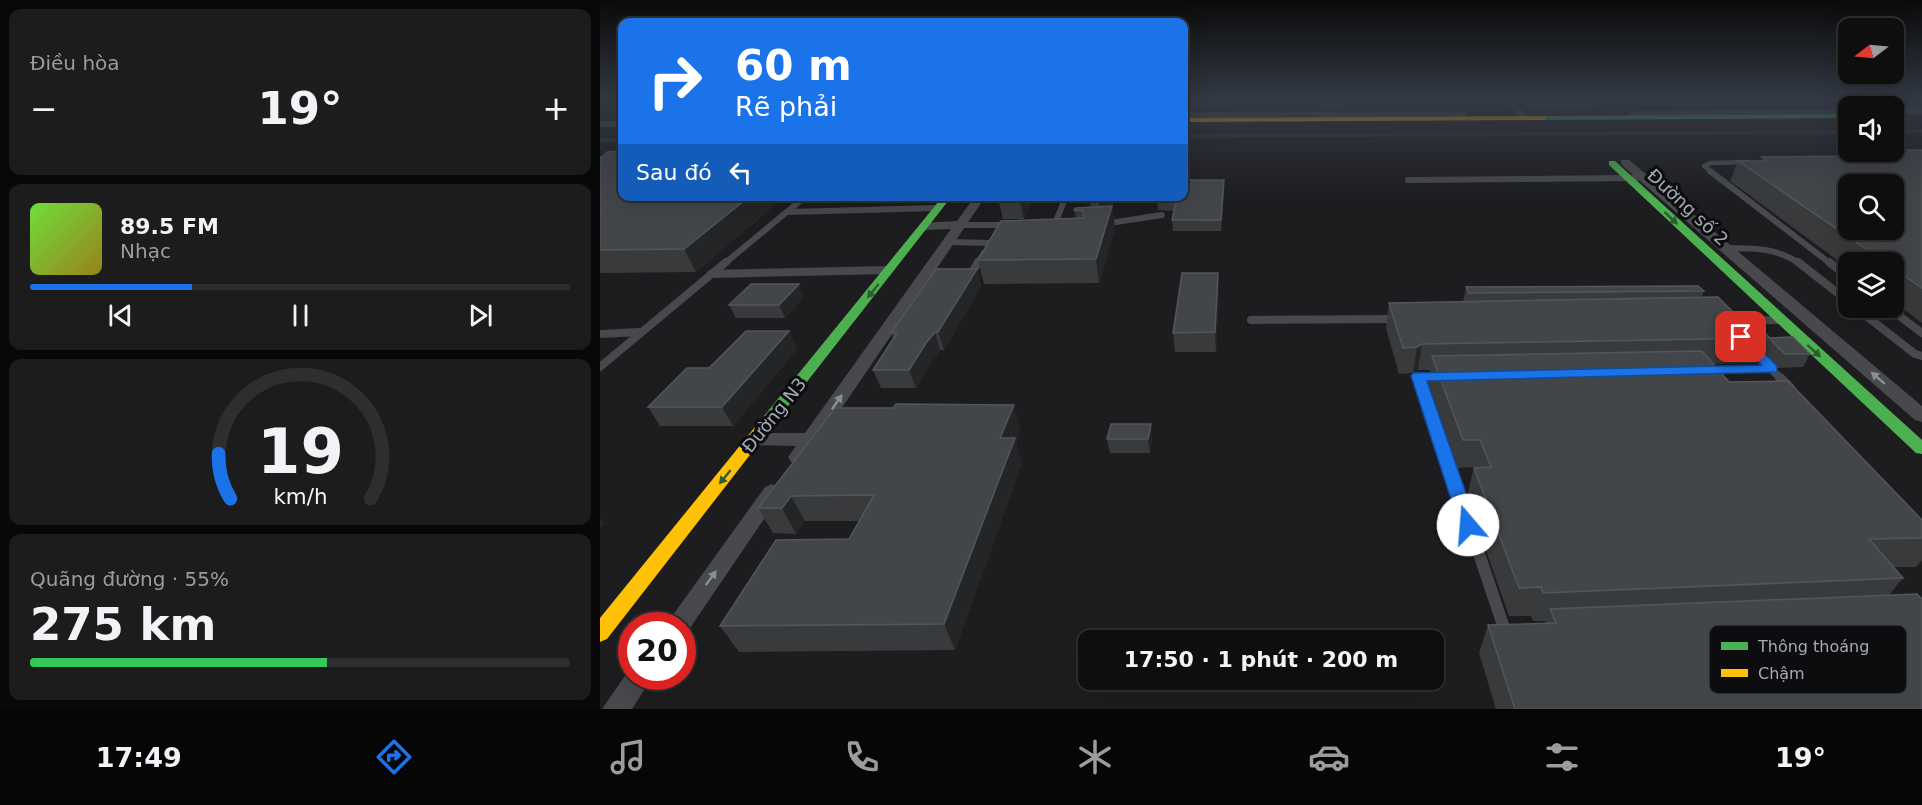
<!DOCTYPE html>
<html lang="vi">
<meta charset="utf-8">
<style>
body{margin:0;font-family:"DejaVu Sans",sans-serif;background:#1c1c1c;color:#f1f3f6;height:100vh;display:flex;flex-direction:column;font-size:22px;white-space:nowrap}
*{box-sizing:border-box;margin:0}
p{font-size:20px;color:#9b9c9e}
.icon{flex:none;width:33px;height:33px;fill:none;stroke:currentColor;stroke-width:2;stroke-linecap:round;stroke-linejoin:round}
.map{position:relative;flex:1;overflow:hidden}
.drawer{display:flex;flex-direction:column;gap:9px;padding:9px;background:#080808;width:600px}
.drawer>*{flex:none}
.banner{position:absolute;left:18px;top:18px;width:570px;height:183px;border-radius:12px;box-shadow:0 6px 24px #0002,0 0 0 2px #2e2e2e;background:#1a73e8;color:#fff;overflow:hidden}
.needle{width:39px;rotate:254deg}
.buttons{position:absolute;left:1238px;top:18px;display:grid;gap:12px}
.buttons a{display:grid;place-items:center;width:66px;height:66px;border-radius:12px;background:#0e0e0e;box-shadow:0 6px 24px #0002,0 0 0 2px #2e2e2e;font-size:30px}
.speed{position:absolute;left:18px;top:612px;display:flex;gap:12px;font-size:30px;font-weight:700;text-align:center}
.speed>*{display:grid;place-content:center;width:78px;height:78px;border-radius:50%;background:#0e0e0e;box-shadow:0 6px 24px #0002,0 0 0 2px #2e2e2e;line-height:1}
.speed .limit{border:9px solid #d22;background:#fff;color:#111}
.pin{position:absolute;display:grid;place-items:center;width:51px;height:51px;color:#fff;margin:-26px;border-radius:12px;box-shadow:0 3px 9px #0006}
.me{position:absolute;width:66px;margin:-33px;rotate:342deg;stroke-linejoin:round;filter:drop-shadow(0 0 4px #0008)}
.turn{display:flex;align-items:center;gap:21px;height:126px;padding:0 18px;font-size:27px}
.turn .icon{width:78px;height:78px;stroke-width:2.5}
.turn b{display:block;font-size:42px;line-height:51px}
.then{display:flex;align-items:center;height:57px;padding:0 18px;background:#0003;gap:12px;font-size:22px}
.big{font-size:45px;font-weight:700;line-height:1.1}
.drawer .card{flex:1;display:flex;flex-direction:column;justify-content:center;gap:9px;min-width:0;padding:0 21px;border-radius:12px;background:#1c1c1c}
.drawer .dial{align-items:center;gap:0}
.dial svg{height:156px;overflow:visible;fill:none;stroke:#2e2e2e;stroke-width:7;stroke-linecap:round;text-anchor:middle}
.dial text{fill:#f1f3f6;stroke:none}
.song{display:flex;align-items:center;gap:18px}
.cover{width:72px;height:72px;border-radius:9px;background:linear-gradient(135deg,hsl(100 70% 55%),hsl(50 70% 35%))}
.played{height:6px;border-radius:3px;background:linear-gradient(90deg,#1a73e8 30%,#2e2e2e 30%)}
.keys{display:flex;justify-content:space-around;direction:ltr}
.heat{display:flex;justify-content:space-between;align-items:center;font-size:33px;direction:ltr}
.charge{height:9px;border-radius:4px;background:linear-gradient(90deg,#34c759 55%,#2e2e2e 0)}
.trip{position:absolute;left:478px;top:630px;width:366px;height:60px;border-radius:12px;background:#0e0e0e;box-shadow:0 6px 24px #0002,0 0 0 2px #2e2e2e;font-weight:700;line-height:60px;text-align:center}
.dock{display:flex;height:96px;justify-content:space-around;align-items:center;background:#060606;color:#9b9c9e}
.dock .icon{width:42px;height:42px}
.dock .active{color:#1a73e8}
.dock b{font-size:27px;color:#f1f3f6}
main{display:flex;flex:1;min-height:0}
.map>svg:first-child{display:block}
</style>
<main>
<section class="drawer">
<div class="card"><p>Điều hòa</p>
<div class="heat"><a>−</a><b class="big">19°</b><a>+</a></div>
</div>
<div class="card">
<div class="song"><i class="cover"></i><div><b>89.5 FM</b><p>Nhạc</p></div></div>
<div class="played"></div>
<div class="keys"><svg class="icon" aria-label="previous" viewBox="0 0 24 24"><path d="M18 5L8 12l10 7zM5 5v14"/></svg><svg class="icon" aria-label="pause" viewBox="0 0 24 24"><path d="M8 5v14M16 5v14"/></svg><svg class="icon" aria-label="next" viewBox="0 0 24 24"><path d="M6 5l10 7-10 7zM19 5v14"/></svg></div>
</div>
<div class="card dial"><svg viewBox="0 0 100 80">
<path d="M14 69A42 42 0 1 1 86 69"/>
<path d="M14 69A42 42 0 0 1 8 46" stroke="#1a73e8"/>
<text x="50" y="56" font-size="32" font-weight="700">19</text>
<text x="50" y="72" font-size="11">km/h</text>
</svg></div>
<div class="card"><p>Quãng đường · 55%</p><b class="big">275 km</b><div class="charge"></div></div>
</section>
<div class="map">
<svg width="1322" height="709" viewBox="0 0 1322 709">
<rect width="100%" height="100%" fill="#131313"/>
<path fill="#1d1d20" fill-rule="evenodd" d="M0 99H22V196H584V99H1322V709H0ZM1248 106H1293V152H1248ZM1248 184H1293V230H1248ZM1248 262H1293V308H1248ZM32 626H82V676H32ZM489 640H834V680H489Z"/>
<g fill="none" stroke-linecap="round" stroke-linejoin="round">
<path stroke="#253036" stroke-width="4" d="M1293 132 1322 131
M584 136 1248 132
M0 140H22"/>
<path stroke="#47494c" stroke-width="4.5" d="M876 102 934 101
M910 102 925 118
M1112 172 1104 166 1111 163 1148 162"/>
<path stroke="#47494c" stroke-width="6" d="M1110 171 1231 264
M808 180 1028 178
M188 212 338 208
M455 224 466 196
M503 224 562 215
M361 225H409
M349 242 390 243
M1128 248C1154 248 1178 248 1200 264
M124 264 206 196
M377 264 384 253"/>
<path stroke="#47494c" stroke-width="8" d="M1198 262 1248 301
M1229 262 1248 277
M111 274 289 270
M369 278 378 262
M1256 308 1315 354 1322 356
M1289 308 1322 333
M651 320 797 319
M1132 321 1179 320
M0 334 40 332
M1153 350 1182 380
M0 367 126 262
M1108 370 1172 369
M819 380 818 376H838"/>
<path stroke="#47494c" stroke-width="10" d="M819 378 869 526
M1180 378 1190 388"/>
<path stroke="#47494c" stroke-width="12" d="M869 524 905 631"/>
<path fill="#47494c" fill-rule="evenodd" d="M1293 108H1322V114H1293Z
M1248 109V115L1033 117 1028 114 1033 111Z
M863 111 866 112V116L584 118V112Z
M0 121H22V127H0Z
M1021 160H1029L1322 406V422L1315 420 1040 181 1024 180V176L1033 175 1021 164Z
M375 196H386L205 462H191L188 457 196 446 147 445 144 440 147 435 154 433H205L351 229 325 230 319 226 321 223 357 221Z
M172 484 179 487 182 492 179 497 86 634 82 635V626H65L165 487Z
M31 667 32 676H53L32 709H2Z"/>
<path fill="#4caf50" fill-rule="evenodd" d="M1248 114V118L943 120 939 118 943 116Z
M1009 161H1015L1322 440V454L1316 453 1009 165Z
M343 196H352L174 424H164L161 420 164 416Z"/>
<path fill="#ffc107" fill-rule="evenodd" d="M943 116H946V120L584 122V118Z
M169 415 174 416 177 420 174 424 7 639 0 642V618L164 416Z"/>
</g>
<path fill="#383a3c" d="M584 99H871L864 100 863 103H745L744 108 721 109 720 104H674V101H634V107L584 108Z
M924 99H1001L999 108 934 109 923 106Z
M1037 99H1320L1319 102 1046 105Z
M1322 150V323L1293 301V262H1248V268L1130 181 1138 161H1161L1162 157 1253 156 1255 152H1293Z
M0 157 185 196 96 272 0 273Z
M624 180V190L621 231H573L572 220 574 211 558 210 557 200Z
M402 196H435L424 219H403L399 202Z
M519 196 511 206H512L515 228 499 283 384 284 378 260 476 218 474 210 491 207 490 202Z
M377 269 381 286 344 350H340L332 361 316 388H281L273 370 293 338 291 333Z
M866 287 1104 291 1101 298 1147 326 1170 338 1210 354 1203 367 1178 368 1163 352 1157 363 1114 364 1129 382 1322 520V560L1316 567H1293L1303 578 1289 595 1322 709H896L879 653 888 625 945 623 946 621H933L931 616H909L867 496 874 467 857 468 828 382 830 370H818L813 373 799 374 786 328 789 303 863 302Z
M619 292 616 352H575L573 333Z
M204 297 185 318H136L129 305Z
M189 331 197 349 133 426H60L48 407 109 368Z
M235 408 420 429 416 441 422 463 355 650 139 652 120 626 249 539 259 521H205L196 534 173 533 158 508Z
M551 424 552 438 550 453H510L507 439Z"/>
<path fill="#242526" d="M624 180V190L621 231V220Z
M150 196H185L96 272 84 249Z
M423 196H435L424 219 420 202Z
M503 196H519L501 219 499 202Z
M512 206 515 228 499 283 496 259Z
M377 269 381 286 344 350 338 332Z
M618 273 619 292 616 352 615 332Z
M199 284 204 297 185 318 179 305Z
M189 331 197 349 133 426 122 407Z
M335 332 340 350 332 361 316 388 309 370 326 343Z
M822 344 818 370 813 373 817 347Z
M414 405 420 429 416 441 422 463 355 650 344 624 400 438Z
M551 424 552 438 550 453 548 439Z
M191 496 205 521 196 534 182 508Z
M0 517 5 523 0 528Z"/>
<path fill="#434649" stroke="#52565a" stroke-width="1.5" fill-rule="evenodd" d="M1293 150H1322V288L1293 268V262H1285L1138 161H1168L1162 157 1265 156 1257 152H1293ZM1248 184H1293V230H1248Z
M22 151V196H150L84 249 0 250V157L4 156 7 152Z
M584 180H624L621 220H572L576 201 557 200 558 196H584Z
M402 196H423L420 202H399Z
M491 196H503L499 202H490Z
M512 206 496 259 378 260 401 221 484 218 483 211 474 210 476 208Z
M336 269H377L338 332H335L326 343 309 370H273L297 333H291Z
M582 273H618L615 332 573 333Z
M151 284H199L179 305H129Z
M1098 286 1104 291 869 293 866 287Z
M1118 297 1147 326H1158L1170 338 822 344 817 347 803 348 789 303Z
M146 331H189L122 407H48L87 368H109Z
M1193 337 1210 354H1185L1169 338Z
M1102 351 1129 382 1188 381 1322 520V538L1269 539 1303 578 943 593 941 587 919 588 874 468 891 467 880 440H863L832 356Z
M296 404 414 405 400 438H415L344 624 120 626 176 540 249 539 274 495 191 496 182 508H158L235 408H293Z
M511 424H551L548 439H507Z
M1317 594 1322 599V709H915L888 625 956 623 950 609Z"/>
<defs><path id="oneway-solid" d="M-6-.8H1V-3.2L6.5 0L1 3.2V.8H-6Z" transform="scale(1.5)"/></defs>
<g fill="#2c5e30">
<use href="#oneway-solid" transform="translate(1071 218) rotate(43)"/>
<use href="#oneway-solid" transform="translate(273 291) rotate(129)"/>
<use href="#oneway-solid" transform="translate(1214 351) rotate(42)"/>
<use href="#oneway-solid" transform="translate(125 477) rotate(129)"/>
</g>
<g fill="#878e96">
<use href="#oneway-solid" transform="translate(1278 378) rotate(-139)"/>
<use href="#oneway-solid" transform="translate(237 402) rotate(-55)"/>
<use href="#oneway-solid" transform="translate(111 578) rotate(-54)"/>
</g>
<linearGradient id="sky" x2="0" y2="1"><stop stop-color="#0a0a0a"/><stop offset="0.5" stop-color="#333944"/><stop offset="1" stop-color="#333944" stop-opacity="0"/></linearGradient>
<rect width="1322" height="198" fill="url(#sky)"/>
<path fill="#1a73e8" stroke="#114b97" stroke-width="1.5" d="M1141 333 1146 335 1177 366V372L827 381 877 525 874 530H861L811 376 813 373 1161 365 1135 337Z"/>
<g text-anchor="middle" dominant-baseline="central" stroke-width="6" stroke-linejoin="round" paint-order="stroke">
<g font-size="18" fill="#a2abb6" stroke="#0d0d0f">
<text transform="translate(1088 207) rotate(43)">Đường số 2</text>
<text transform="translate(174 415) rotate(-51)">Đường N3</text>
</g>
</g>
<rect x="1109" y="625" width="198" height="69" rx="9" fill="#0d0d0f" stroke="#3a3c41" stroke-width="1.5"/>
<rect x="1121" y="642" width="27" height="8" fill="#4caf50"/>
<rect x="1121" y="669" width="27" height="8" fill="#ffc107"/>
<g font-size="16" fill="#a2abb6">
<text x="1158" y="652">Thông thoáng</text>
<text x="1158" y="679">Chậm</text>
</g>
</svg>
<div class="buttons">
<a><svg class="needle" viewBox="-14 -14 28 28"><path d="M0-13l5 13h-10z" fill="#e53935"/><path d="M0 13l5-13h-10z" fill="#9b9c9e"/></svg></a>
<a><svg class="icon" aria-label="sound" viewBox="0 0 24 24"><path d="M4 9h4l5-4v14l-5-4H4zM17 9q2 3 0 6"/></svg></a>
<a><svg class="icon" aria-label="search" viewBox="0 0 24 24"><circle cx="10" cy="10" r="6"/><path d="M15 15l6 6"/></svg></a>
<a><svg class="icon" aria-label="layers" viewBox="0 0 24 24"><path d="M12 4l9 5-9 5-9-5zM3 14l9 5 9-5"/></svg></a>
</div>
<div class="speed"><div class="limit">20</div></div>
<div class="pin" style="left:1141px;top:337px;background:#d93025"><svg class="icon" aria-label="arrive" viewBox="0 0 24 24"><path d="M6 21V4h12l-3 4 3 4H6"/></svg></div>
<svg class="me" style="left:868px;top:525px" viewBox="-20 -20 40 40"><circle r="19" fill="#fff"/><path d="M0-13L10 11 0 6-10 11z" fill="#1a73e8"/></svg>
<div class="trip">17:50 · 1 phút · 200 m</div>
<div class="banner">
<div class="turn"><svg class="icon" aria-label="right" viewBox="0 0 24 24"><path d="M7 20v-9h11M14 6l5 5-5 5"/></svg><div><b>60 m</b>Rẽ phải</div></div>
<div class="then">Sau đó<svg class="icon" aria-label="left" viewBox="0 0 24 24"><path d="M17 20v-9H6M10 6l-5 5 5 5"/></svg></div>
</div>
</div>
</main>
<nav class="dock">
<b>17:49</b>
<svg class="icon active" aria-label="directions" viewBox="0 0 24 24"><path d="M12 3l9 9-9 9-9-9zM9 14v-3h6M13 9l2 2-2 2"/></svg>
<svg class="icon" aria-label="music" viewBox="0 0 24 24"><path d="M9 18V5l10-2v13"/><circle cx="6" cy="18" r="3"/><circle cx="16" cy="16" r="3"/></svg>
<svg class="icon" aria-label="phone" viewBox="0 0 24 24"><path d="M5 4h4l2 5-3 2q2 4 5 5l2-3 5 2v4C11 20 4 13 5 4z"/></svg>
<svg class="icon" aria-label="climate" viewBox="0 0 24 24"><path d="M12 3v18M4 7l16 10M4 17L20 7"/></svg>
<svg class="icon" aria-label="car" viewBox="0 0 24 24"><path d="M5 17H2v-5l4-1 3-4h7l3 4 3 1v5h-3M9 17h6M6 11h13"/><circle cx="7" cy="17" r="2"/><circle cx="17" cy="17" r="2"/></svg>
<svg class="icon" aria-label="filters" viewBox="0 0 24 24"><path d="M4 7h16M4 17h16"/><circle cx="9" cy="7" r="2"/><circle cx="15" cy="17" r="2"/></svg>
<b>19°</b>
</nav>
